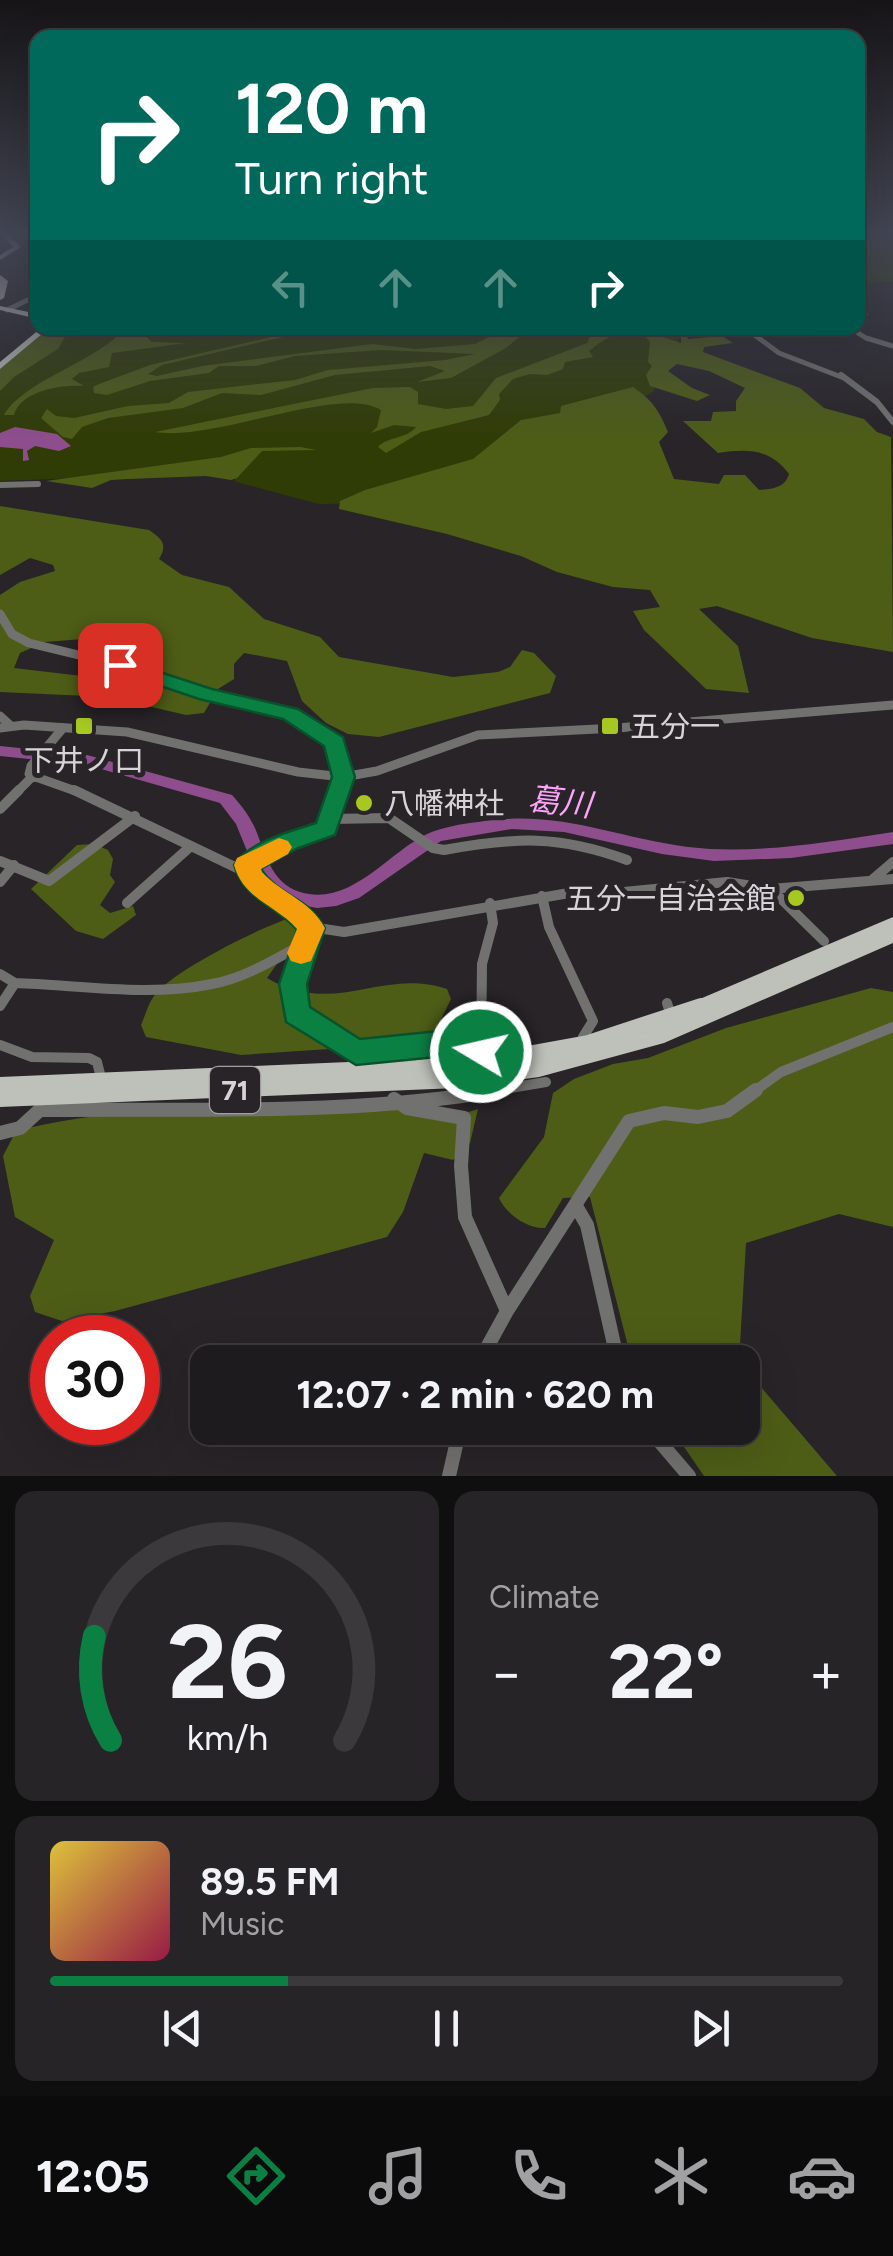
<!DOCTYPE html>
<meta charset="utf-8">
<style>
body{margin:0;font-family:Figtree,"Noto Sans JP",sans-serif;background:#262427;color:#f1f3f6;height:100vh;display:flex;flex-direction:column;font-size:38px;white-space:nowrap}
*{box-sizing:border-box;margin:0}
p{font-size:32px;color:#a1a1a4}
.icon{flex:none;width:55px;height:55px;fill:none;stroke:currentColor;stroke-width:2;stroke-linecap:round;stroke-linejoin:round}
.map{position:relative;height:1476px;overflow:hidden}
.side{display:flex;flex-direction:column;gap:15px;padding:15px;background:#100f10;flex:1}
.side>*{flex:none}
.guide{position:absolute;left:30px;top:30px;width:835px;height:305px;border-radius:20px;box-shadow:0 10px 40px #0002,0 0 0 2px #3c393c;background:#00695c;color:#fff;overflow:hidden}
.speed{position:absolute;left:30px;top:1315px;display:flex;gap:20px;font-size:50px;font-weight:700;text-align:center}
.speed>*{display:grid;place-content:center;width:130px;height:130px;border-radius:50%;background:#1e1b1e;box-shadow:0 10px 40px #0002,0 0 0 2px #3c393c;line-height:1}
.speed .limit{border:15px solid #d22;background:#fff;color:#111}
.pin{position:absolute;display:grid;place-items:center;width:85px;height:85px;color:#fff;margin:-42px;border-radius:20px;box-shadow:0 5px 15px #0006}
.me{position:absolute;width:110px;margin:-55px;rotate:279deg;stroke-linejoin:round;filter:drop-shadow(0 0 8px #0008)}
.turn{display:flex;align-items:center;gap:35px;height:210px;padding:0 40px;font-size:45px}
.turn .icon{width:130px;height:130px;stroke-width:2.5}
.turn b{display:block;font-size:70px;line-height:85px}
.lanes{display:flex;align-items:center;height:95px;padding:0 40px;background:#0003;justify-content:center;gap:50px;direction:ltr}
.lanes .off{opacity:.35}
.big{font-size:75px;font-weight:700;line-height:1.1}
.side .widget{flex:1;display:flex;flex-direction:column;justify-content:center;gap:15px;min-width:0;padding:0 35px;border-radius:20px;background:#262427}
.side .dial{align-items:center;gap:0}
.dial svg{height:260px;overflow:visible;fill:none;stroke:#3c393c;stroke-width:7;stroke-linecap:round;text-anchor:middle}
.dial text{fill:#f1f3f6;stroke:none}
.song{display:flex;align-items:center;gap:30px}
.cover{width:120px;height:120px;border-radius:15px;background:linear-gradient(135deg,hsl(50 70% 55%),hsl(340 70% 35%))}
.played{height:10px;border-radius:5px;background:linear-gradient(90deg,#0b8043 30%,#3c393c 30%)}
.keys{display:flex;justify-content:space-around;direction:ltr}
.heat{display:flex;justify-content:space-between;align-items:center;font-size:55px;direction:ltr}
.side .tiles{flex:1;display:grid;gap:15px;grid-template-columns:1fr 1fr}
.widget:last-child{grid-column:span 2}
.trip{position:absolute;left:190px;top:1345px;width:570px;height:100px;border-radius:20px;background:#1e1b1e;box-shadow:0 10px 40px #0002,0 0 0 2px #3c393c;font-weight:700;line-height:100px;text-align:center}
.tabs{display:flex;height:160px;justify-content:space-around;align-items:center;background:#0c0b0c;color:#a1a1a4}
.tabs .icon{width:70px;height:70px}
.tabs .selected{color:#0b8043}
.tabs b{font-size:45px;color:#f1f3f6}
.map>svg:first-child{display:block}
</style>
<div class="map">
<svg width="893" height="1476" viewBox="0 0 893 1476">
<rect width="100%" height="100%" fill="#282428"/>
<path fill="#303c05" d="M858 235H893V282L858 283Z
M61 328H685C677 351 657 366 654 391L646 396 388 503 319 504 236 482 232 472 0 481V379Z"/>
<path fill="#4d5d16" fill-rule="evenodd" d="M47 328H70L58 349 14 377 0 391V369Z
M125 328H137L152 342 186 343 112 353 109 367 79 373 72 379 84 386C62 384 20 391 14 415H4C24 380 97 362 125 328Z
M310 328H362L296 334 162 365 148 374 157 376 202 366 372 344 416 349 475 344 499 332 547 328 523 334 506 348 451 378 417 382 445 371 430 366 335 375 261 395 222 393 183 408 108 418 82 427 72 439 63 437 41 418 47 409 56 416 74 418 128 406 169 403 188 392 295 380 328 370 445 360 475 354 381 350 295 356 256 366H219L209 373 150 381 107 395 94 393 93 387 99 384 150 365Z
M594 328H659L657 335 681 343V328H685L688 339 722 336 733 343 704 347 703 352 800 388 824 408 864 419 877 432 891 437 893 652 812 638 717 606 699 609 738 646 749 693 706 689 644 630 633 611 660 607 650 590 613 587 557 572 521 556 447 534 339 509 340 501 365 490 473 459 521 420 560 413 561 406 633 387C652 400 659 410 668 432L659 442 674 479 719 484 724 475H745L759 490C772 489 785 488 789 474 770 448 747 449 718 453L683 421H711L713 412 736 411V401L745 388 709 371 677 364 668 371 692 388 710 395 697 401 650 386 646 375 652 366 648 362 650 342C633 319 605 338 589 351L593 357 565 362 563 369 547 375 530 374 513 379 499 394 500 400 489 415 421 432 386 453 378 447C388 436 407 439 416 427L394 425 371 433 377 427 381 410C338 384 216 442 155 432L373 388 410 387 418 392V404L446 409 473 406 496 378 587 343Z
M300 447 317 450 262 451 237 478 231 480 206 476 128 479 111 480 92 488 46 481 221 457 251 448Z
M0 506 149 530C162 539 168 544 159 559L182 575 229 587 264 619 320 637 339 657 453 677 498 672 510 667 522 650 534 653 556 676 550 693 379 737 348 734 326 723 302 701 287 661 244 653 234 664V679L218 689 204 713 186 715 109 697 0 692V595L20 582 55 571 53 565 30 558 0 575ZM96 638 111 649 110 673 99 678 14 668 20 653 45 642Z
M94 844 108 850 113 859 110 875 115 882 100 905 110 913 133 906 136 915 103 939 76 931 31 889 77 845Z
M290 918 300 921 301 930 267 978C336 1018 381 967 447 989L451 999 435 1031 417 1041 374 1046 241 1055 146 1037 141 1025C145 1016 148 1004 154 996 172 971 259 928 290 918Z
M871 988 893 992V1227L839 1214 746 1243 739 1362H632L590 1197 563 1198 545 1228C527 1229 506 1214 499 1198L544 1137 553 1093 574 1079 613 1064 648 1058 726 1028Z
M392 1104 450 1118 478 1109 470 1143 453 1160 424 1153 403 1212 387 1237 115 1311 62 1321 35 1312 30 1296 54 1240 15 1217 3 1156 16 1131C133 1101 271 1108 392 1104Z
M743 1366 837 1476H704L671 1428H742Z"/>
<path fill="#8e4e8d" d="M15 427 57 434 71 446 59 451 35 446 27 451 29 460 23 461V449L0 447V433Z"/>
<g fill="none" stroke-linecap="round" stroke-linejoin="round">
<path fill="#8e4e8d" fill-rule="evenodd" d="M0 746 87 755 232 795C241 805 248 814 254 826 265 850 270 883 300 892 351 907 386 854 427 834 443 827 461 824 478 822 560 809 611 837 688 847 756 855 826 842 893 832V844L791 858 714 861 662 854 564 832 512 829 441 841 359 898 336 906 317 908 291 903 276 896 265 885 254 868 236 824 220 803 87 765 0 756Z"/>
<path stroke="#71726f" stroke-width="5" d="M858 306 865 314 858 316
M7 310 38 295
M745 328 779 353 844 378
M850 328 866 338 893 346"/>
<path stroke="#71726f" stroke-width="6" d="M841 375 877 402 893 422
M0 485 38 484"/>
<path stroke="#71726f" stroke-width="9" d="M0 614 12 634 29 643 120 665 206 695 290 714 331 737 343 777 338 793
M0 716 11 726
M33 776 81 793
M16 793 33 776 29 774 31 766 63 728"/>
<path stroke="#71726f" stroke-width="10" d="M74 790 237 868 326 828 339 790
M0 809 19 790
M330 819 389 818 433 848 444 850C515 837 559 835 627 860
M0 861 49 881 135 816
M247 865 261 887 294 908 311 927 344 932 569 893 603 894 727 882 771 889 893 879
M873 879 893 862
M0 882 14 865
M771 889 824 941
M542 896 549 927 593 1021 583 1037 587 1041
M127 903 191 846
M311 927 293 984 297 1014 356 1052 459 1042 481 1052
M0 974 15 983
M667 1003 672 1019
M0 1006 15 983C78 985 149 997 212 984 245 978 275 959 305 943
M0 1045 32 1057 89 1058 97 1062 102 1082
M481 1052 482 964 493 923 490 903
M440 1059 481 1052
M487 1092 546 1082
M753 1092 781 1072 893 1027"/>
<path stroke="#71726f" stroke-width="14" d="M394 1099 407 1108 464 1118 461 1166 465 1217 507 1311
M42 1110C193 1108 351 1116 501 1090
M0 1133 20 1128 43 1107
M576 1206 587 1225 618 1362
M479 1362 507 1311 629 1121 664 1113 698 1117 727 1111 756 1090
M648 1428 689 1476
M449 1476 460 1428"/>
<path stroke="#71726f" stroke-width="9" d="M0 728 24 725 127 732 298 772 343 777 377 771 478 735 617 728 893 705"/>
<path fill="#bec0ba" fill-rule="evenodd" d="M2 235H9L21 247 0 260V255L13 247Z
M0 275 8 281 4 298 0 300Z
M0 306 38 314V319L0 310Z
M41 328H49L0 369V362Z
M893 917V943L664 1043 539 1077 457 1088 0 1107V1077L467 1057 473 1059 476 1065 474 1070C552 1059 626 1043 699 1012L695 1011 692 1006 695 1001Z"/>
<path stroke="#bec0ba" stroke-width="16" d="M467 1065 588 1043 701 1006"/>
</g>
<linearGradient id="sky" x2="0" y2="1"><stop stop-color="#161416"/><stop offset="0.53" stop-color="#424553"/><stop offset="1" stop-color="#424553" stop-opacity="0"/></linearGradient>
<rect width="893" height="441" fill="url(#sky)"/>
<path fill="#0b8043" stroke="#07532c" stroke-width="2.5" d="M120 659 212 689 298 709 343 737 355 777 335 835 296 849 261 869C279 897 307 895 325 928L307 984 310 1007 360 1039 458 1029 492 1043 496 1052 492 1061 481 1065 457 1055 356 1065 286 1022 279 984 297 930C276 905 244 900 234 865 248 842 291 831 316 823L332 777 324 746 283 719 199 699 113 670 109 665Z"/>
<path fill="#f59e0b" d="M279 838 288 841 292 847 288 854 261 869 262 872C282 894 310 900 325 928L311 961 301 964 291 961 287 953 297 929C276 905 244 900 234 865L237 858Z"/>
<g fill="#a6c820" stroke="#282428" stroke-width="4">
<rect x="74" y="716" width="20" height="20" rx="5"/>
<rect x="600" y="716" width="20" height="20" rx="5"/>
<circle cx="364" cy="803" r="10"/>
<circle cx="796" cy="898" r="10"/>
</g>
<g text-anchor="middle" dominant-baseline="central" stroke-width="10" stroke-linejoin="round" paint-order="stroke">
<rect fill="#282428" stroke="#a29fa2" stroke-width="2.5" x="210" y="1067" width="50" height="46" rx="8"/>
<g font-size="28" font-weight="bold" fill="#d7d4d7">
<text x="235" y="1090">71</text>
</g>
<g font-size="30" fill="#d7d4d7" stroke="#282428" text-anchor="start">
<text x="630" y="726">五分一</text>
<text x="84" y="760" text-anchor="middle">下井ノ口</text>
<text x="384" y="803">八幡神社</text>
<text x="776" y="898" text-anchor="end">五分一自治会館</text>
</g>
<g font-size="32" font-style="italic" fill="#fea4fa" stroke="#282428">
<text transform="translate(560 802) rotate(6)">葛川</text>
</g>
</g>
</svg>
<div class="speed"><div class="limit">30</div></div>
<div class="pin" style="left:120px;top:665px;background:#d93025"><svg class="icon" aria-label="arrive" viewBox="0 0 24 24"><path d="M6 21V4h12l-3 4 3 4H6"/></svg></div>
<svg class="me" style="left:481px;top:1052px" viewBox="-20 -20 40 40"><circle r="17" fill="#0b8043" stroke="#fff" stroke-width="3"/><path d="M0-11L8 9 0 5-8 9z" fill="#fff"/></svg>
<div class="trip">12:07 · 2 min · 620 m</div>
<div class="guide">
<div class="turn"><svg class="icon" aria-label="right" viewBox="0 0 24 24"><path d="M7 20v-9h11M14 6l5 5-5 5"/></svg><div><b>120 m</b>Turn right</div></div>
<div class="lanes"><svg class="icon off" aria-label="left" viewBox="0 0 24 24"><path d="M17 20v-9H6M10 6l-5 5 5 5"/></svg><svg class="icon off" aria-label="ahead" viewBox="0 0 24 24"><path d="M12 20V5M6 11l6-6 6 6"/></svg><svg class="icon off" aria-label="ahead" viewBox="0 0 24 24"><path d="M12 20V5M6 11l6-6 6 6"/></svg><svg class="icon" aria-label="right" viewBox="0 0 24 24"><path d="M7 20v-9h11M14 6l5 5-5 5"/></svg></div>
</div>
</div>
<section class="side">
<div class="tiles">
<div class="widget dial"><svg viewBox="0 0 100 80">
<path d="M14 69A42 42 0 1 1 86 69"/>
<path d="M14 69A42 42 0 0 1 9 37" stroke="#0b8043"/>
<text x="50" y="56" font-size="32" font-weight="700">26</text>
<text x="50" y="72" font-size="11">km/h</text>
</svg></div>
<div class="widget"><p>Climate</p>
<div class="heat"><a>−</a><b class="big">22°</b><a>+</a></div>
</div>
<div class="widget">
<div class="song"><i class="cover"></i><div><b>89.5 FM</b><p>Music</p></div></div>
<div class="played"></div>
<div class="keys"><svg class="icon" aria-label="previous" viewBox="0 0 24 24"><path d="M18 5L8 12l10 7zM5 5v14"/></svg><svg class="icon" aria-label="pause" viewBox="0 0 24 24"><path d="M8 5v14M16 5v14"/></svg><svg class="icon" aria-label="next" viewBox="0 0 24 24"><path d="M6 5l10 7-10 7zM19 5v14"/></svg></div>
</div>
</div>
</section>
<nav class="tabs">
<b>12:05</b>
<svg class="icon selected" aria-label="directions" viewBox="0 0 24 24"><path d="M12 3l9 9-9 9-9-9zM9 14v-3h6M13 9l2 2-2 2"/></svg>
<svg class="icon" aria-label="music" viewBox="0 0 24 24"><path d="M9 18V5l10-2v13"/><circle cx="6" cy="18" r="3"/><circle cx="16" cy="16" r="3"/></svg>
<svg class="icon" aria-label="phone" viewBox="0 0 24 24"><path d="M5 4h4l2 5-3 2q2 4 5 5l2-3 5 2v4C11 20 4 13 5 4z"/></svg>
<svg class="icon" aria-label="climate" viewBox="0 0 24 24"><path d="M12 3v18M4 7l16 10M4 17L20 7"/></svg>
<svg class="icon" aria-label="car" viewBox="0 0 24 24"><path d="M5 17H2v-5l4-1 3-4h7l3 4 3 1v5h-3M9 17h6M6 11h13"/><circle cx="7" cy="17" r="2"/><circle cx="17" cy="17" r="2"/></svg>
</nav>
